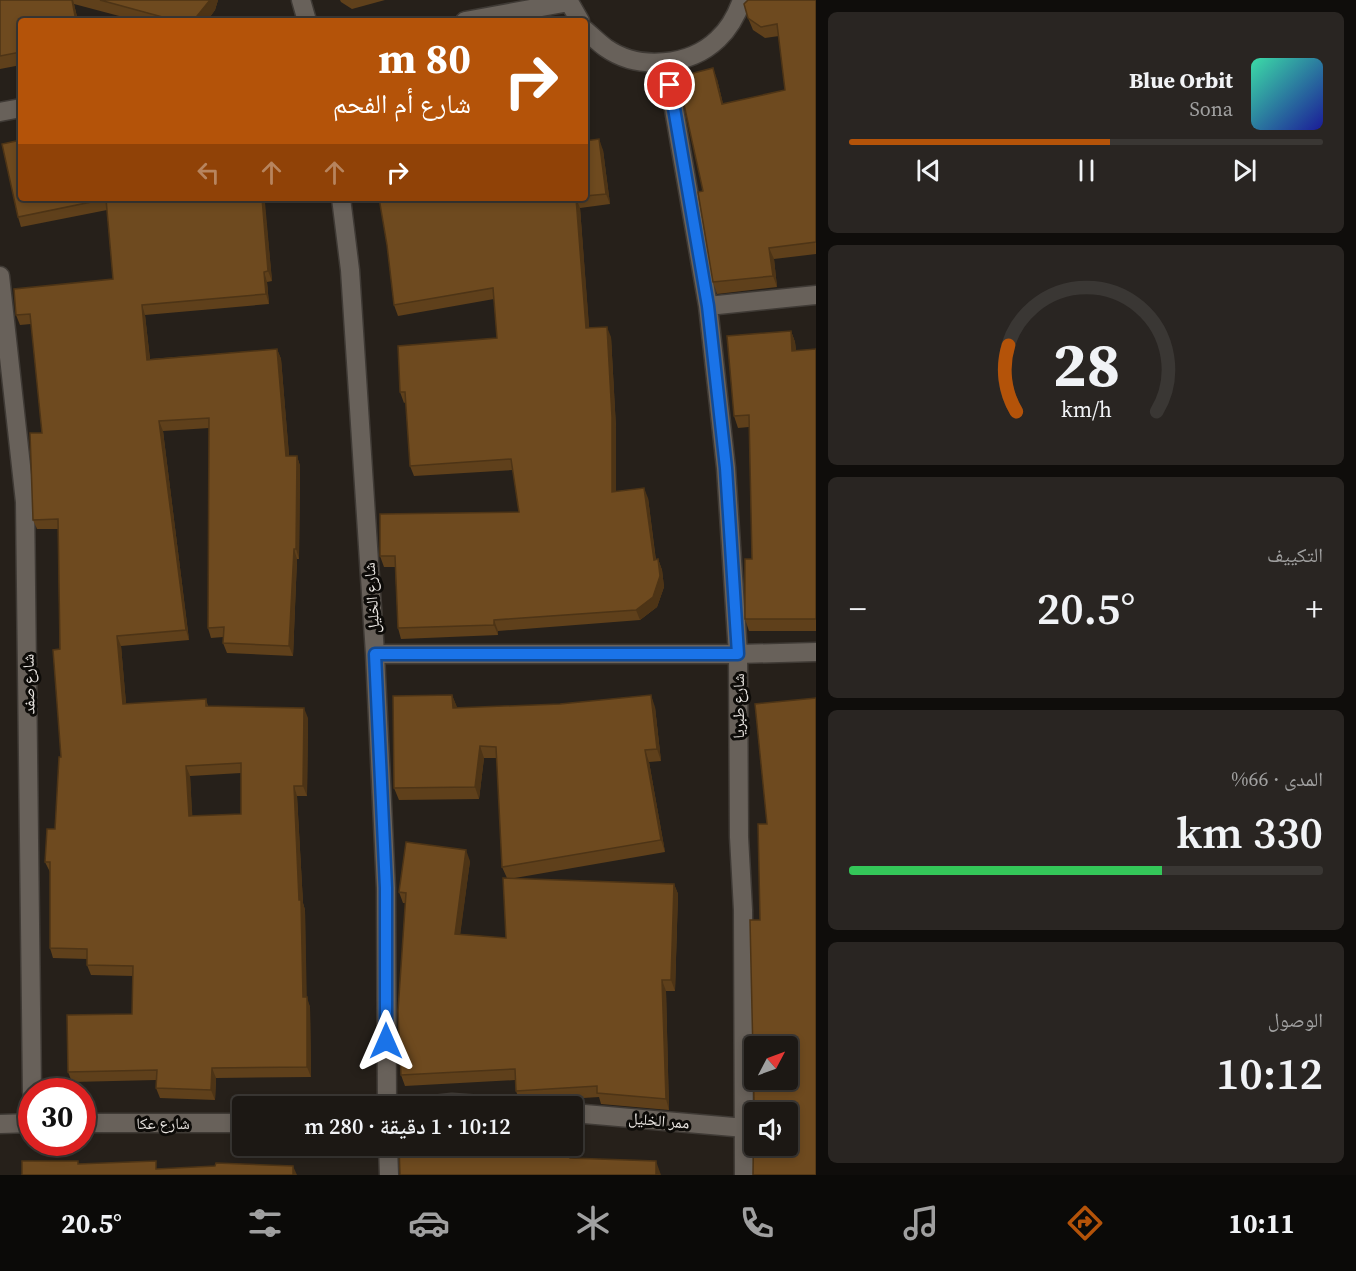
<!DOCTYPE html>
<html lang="ar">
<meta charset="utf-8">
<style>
body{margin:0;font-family:"Source Serif 4","Noto Naskh Arabic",serif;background:#292522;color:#f1f3f6;direction:rtl;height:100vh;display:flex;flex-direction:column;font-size:22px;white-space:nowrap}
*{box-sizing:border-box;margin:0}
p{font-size:20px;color:#a0a0a0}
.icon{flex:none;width:33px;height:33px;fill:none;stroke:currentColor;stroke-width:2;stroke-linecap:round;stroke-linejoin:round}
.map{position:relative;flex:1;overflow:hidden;direction:ltr}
.details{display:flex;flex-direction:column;gap:12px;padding:12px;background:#0f0d0b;width:540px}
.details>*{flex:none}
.top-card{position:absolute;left:18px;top:18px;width:570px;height:183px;border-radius:6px;box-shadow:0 3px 9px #0003,0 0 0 2px #3a3734;direction:rtl;background:#b45309;color:#fff;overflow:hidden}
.needle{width:39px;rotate:49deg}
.fabs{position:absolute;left:744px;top:1036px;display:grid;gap:12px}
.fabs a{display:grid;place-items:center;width:54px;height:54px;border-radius:6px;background:#1c1814;box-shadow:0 3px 9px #0003,0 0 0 2px #3a3734;font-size:30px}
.speed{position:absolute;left:18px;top:1078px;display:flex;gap:12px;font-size:30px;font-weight:700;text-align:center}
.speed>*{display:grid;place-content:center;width:78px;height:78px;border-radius:50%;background:#1c1814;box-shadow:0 3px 9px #0003,0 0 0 2px #3a3734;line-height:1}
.speed .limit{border:9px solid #d22;background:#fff;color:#111}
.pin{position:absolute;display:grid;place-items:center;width:51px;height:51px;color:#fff;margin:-26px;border:3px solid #fff;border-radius:50%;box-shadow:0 2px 6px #0007}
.me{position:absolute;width:66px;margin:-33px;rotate:0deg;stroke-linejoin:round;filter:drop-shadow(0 0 4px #0008)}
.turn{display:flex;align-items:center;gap:21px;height:126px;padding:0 18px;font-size:27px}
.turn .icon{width:78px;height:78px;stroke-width:2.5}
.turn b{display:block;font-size:42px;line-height:51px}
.lanes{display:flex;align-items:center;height:57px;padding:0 18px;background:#0003;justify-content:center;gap:30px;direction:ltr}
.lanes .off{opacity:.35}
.big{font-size:45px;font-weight:600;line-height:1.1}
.details .tile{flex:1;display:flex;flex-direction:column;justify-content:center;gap:9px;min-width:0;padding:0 21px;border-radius:9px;background:#292522}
.details .dial{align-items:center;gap:0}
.dial svg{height:156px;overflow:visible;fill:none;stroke:#3a3734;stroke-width:7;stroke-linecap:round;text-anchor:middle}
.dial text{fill:#f1f3f6;stroke:none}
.song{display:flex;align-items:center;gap:18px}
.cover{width:72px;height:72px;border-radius:9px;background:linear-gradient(135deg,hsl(160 70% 55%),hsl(240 70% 35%))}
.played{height:6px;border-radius:3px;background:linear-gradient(90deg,#b45309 55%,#3a3734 55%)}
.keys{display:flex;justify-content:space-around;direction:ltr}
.heat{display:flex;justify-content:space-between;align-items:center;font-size:33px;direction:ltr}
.charge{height:9px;border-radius:4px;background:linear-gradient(90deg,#34c759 66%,#3a3734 0)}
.trip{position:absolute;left:232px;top:1096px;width:351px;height:60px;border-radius:6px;background:#1c1814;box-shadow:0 3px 9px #0003,0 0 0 2px #3a3734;font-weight:600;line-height:60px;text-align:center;direction:rtl}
.tab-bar{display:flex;height:96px;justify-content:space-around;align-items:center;background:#0b0a08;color:#a0a0a0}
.tab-bar .icon{width:42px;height:42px}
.tab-bar .current{color:#b45309}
.tab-bar b{font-size:27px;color:#f1f3f6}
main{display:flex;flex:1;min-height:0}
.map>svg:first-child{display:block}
</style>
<main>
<section class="details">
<div class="tile">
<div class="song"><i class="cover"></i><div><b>Blue Orbit</b><p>Sona</p></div></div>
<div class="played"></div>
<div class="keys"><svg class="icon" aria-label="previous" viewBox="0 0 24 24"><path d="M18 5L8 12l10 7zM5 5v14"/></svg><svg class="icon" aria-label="pause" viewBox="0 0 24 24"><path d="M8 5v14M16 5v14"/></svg><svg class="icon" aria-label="next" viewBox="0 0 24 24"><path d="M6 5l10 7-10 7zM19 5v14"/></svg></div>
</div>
<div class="tile dial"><svg viewBox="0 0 100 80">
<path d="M14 69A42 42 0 1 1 86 69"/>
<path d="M14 69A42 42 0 0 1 10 35" stroke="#b45309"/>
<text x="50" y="56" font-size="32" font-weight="700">28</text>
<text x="50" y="72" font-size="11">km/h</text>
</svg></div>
<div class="tile"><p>التكييف</p>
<div class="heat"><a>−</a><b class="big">20.5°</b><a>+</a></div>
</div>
<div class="tile"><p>المدى · 66%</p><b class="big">330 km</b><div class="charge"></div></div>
<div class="tile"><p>الوصول</p><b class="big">10:12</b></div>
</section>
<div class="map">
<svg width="816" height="1175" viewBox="0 0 816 1175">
<rect width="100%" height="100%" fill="#26201a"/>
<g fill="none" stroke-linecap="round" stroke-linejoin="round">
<defs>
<path id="street" d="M301 0 307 21
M568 0 580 21
M465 21 569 2
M585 30C592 36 599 43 606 48 639 71 690 66 718 39 730 28 737 14 742 0
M666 63 708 306 726 468 738 654 739 837 743 910 744 1175
M0 112 21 108
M341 198 350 270 375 654 386 888 387 1107
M0 276 25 502 32 1092
M708 306 816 295
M375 654H738L816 652
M416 1107 452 1103 507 1107
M573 1113 745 1128
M82 1123H243
M0 1124 32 1123
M388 1146 389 1175"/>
</defs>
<use href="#street" stroke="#3f3a35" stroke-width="21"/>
<use href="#street" stroke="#68615a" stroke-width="18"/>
</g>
<path fill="#5f401b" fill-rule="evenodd" d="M0 0H218L215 10 207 21H138L74 4 78 21H21V65L0 69Z
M340 0H385L352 9 341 2Z
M816 0V254L774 259 777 287 717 294 713 282 703 191 717 79 723 104 785 90 779 36 765 38 753 30 748 18Z
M585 141 603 150 610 204 580 208 589 328 611 337 616 428V492L648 498 656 560 658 559 662 570 664 587 657 607 640 620 498 631V635L401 639 398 628 395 567H384L380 556 519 512 513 470 414 476 410 466 406 402 404 403 400 392 497 338 494 299 398 316 394 305 387 245 379 198H585Z
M2 144 264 198 272 281 267 282 269 304 145 315 150 359 277 349 281 359 289 456H297L300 466 299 559H297L293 656 227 653 223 643V637L211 638 208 628 209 428 163 431 189 640 121 646 126 704 206 699 208 706 308 718 307 796H297L303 903 305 910 306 997 310 1007 311 1077 216 1078 215 1100 160 1098 156 1088V1080L72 1082 68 1072 132 1014 133 976 91 975 87 965V959L53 958 50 948V872L45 862 55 829 61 757 58 529H37L33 520 42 433 31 324 20 325 16 315 113 279 107 210 21 227 18 217ZM241 773V814L192 816 190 776Z
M791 331 795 342 796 351 816 349V631H749L745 619 752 559 749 427 738 428 734 416Z
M452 695 457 708 655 707 661 761 649 762 665 852 509 879 674 884 678 894 675 991H666L669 1110 601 1104 599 1097 520 1102 516 1091 515 1080 405 1086 401 1075 406 903H403L399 892 470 861 460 934 506 938 507 878 502 867 497 758H484L479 799 399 800 394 788Z"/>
<path fill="#4d3416" d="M72 0H73L74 4 78 21H76Z
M210 0H218L215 10 207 21H193Z
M713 68 717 79 726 116 722 104Z
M599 139 603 150 610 204 606 194Z
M262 198H264L265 202 272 281 268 271Z
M576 198 580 208 590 338 586 328Z
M769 248 774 259 777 287 773 276Z
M264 272 267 282 269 304 266 294Z
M142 305 145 315 151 369 147 360Z
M607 327 611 337 616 428V503L612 492Z
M791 331 795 342 797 362 792 351Z
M277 349 281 359 290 466 286 456Z
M159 421 163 431 189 640 186 630Z
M297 456 300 466 299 559 296 549Z
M644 488 648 498 657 570 654 560Z
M294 549 297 559 293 656 289 646Z
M658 559 662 570 664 587 657 607 640 620 636 610Z
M494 620 498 631V635L494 625Z
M117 636 121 646 127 714 123 704Z
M452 695 457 707V720L453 708Z
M651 695 655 707 661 761 657 749Z
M304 708 308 718 307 796 303 786Z
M480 746 484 758 479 799 475 787Z
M645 750 649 762 665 852 661 840Z
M186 766 190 776 193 826 189 816Z
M294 786 297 796 303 903 305 910 307 1007 303 997Z
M466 850 470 861 459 944 455 934Z
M674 884 678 894 675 991 671 980Z
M662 980 666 991 669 1110 666 1099Z
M307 997 310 1007 311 1077 307 1067Z
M212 1068 216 1078 215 1100 211 1090Z
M471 1146H475L476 1149 477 1166 472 1152Z
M656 1161 661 1175H656Z
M293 1166 297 1175H293Z"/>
<path fill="#6e4a1f" stroke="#4d3416" stroke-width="1.5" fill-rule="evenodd" d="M0 0H72L76 21H21V52L0 56Z
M100 0H210L193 21H177Z
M748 0H816V242L769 248 773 276 713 282 698 192 703 191 678 77 713 68 722 104 785 90 777 24 761 27 748 18 744 4Z
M599 139 606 194 585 196V141Z
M21 140V198H262L268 271 264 272 266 294 142 305 147 360 277 349 286 456H297L296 549H294L289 646 223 643 224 627 208 628 209 418 159 421 186 630 117 636 123 704 206 699V706L304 708 303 786H294L299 900H301L303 997H307V1067L212 1068 211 1090 156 1088 157 1070 68 1072 67 1015 132 1014 133 966 87 965V949L50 948V862H45L47 829H55L59 757H61L53 650 60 649 58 519 33 520 30 433H42L30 314 16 315 14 289 113 279 106 199 18 217 2 144ZM241 763V814L189 816 186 766Z
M379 198H576L586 328 607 327 612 417V492L644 488 654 560 658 559 660 576 653 597 636 610 494 620V625L398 628 395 556H380V514L519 512 511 459 410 466 405 392H400L398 346 497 338 493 288 394 305 387 245Z
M791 331 792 351 816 349V619H745V559H752L749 415 734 416 727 336Z
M452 695 453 708 560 704 651 695 657 749 645 750 661 840 502 867 496 747 480 746 475 787 394 788 393 696Z
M816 698V1175H753L754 1100 750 920H760L758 824H767L755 704ZM754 1047H788V1080H754ZM754 1113H788V1146H754Z
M406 842 466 850 455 934 506 938 503 878 674 884 671 980H662L666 1099 597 1093V1086L516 1091 515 1069 401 1075 398 1011 406 893 399 892Z
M399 1146H471L472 1152 570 1154V1158L656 1161V1175H400Z
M22 1161H78V1164L156 1161V1169L215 1166 216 1163 293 1166V1175H22Z"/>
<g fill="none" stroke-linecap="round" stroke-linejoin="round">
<defs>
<path id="route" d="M386 1041V888L375 654H738L726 468 708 306 670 85"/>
</defs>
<use href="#route" stroke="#114b97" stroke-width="15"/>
<use href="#route" stroke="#1a73e8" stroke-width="10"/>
</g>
<g text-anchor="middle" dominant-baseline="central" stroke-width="6" stroke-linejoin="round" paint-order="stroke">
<g font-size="16" fill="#e8e4e0" stroke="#0d0b08">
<text transform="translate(371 598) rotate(-94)">شارع الخليل</text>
<text transform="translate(28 684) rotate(-91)">شارع صفد</text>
<text transform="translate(738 706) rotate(-90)">شارع طبريا</text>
<text transform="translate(659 1120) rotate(5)">ممر الخليل</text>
<text x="163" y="1123">شارع عكا</text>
</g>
</g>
</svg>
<div class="fabs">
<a><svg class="needle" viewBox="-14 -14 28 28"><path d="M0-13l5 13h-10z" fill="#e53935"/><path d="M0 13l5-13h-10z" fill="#a0a0a0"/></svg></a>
<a><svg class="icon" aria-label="sound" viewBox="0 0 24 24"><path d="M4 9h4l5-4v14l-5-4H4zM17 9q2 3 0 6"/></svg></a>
</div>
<div class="speed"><div class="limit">30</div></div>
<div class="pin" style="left:670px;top:85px;background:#d93025"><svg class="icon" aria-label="arrive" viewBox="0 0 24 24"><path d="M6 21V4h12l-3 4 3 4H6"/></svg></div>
<svg class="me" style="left:386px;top:1041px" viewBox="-20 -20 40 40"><path d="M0-17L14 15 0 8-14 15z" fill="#1a73e8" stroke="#fff" stroke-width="4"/></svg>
<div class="trip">10:12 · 1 دقيقة · 280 m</div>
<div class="top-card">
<div class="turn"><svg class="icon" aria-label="right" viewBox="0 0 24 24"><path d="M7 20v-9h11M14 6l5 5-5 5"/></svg><div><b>80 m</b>شارع أم الفحم</div></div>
<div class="lanes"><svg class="icon off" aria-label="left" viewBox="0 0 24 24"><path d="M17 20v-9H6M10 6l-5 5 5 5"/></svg><svg class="icon off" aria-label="ahead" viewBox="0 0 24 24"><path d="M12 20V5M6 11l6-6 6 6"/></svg><svg class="icon off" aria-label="ahead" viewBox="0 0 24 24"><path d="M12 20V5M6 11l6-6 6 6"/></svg><svg class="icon" aria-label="right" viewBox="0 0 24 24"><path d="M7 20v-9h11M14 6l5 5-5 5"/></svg></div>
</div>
</div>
</main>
<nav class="tab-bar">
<b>10:11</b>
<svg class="icon current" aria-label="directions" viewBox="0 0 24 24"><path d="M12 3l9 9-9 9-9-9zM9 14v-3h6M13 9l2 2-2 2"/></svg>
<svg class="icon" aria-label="music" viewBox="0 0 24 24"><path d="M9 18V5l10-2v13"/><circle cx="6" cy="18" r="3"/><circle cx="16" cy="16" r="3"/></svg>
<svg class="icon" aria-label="phone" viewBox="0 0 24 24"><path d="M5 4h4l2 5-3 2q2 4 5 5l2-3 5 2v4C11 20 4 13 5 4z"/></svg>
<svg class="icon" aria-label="climate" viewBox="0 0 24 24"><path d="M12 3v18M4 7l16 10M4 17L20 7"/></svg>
<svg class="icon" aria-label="car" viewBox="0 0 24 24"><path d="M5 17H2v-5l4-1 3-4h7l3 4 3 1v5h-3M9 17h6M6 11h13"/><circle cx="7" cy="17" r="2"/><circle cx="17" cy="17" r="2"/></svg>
<svg class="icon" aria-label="filters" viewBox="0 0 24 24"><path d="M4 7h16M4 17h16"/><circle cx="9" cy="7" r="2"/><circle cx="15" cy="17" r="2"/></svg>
<b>20.5°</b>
</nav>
